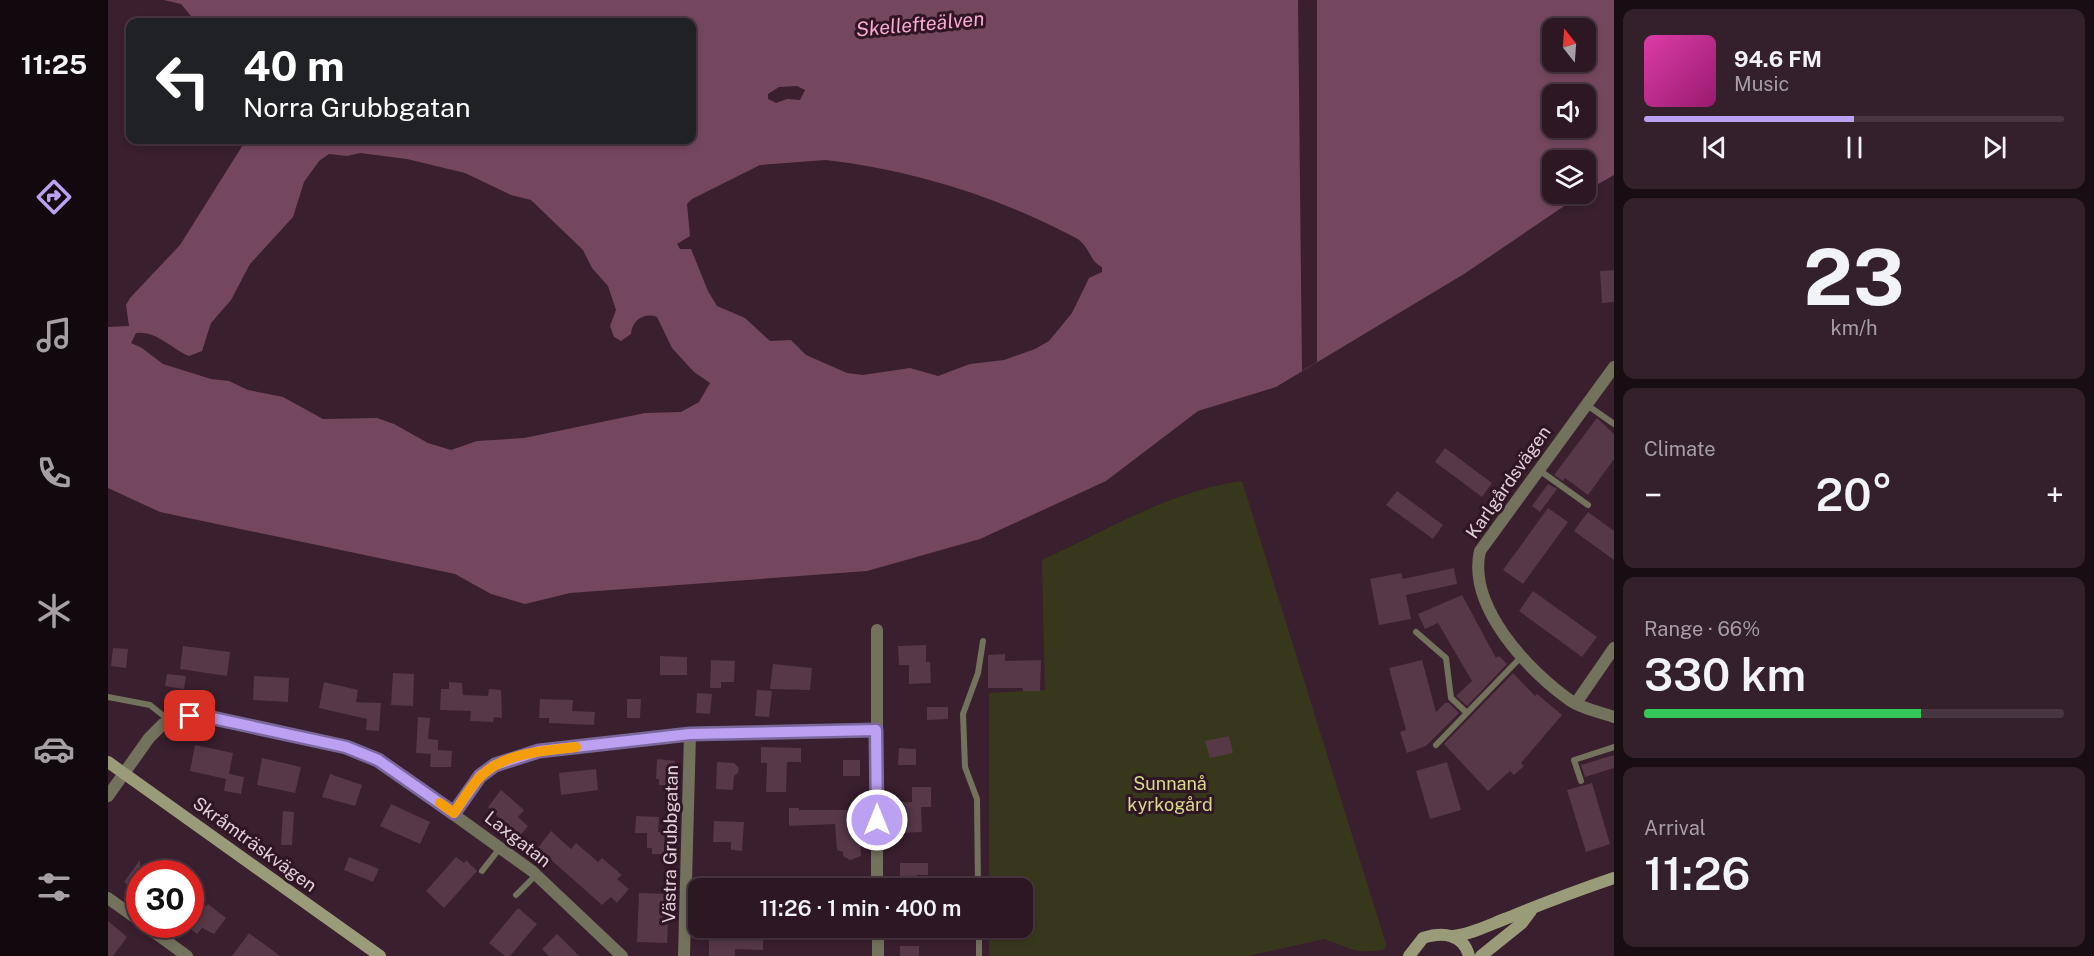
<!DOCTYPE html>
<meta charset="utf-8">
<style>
body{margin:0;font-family:"Public Sans",sans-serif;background:#34202a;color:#f1f3f6;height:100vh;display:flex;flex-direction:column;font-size:22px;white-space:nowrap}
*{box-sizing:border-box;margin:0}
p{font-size:20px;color:#a69fa5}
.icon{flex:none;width:33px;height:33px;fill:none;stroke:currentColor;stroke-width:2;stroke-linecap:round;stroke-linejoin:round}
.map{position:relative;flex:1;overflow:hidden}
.details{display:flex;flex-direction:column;gap:9px;padding:9px;background:#180d13;width:480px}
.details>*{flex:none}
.guide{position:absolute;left:18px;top:18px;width:570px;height:126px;border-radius:12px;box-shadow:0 3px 9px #0003,0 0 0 2px #483640;background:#202124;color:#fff;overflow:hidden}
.needle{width:39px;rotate:343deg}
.buttons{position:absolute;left:1434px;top:18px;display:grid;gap:12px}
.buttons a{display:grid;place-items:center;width:54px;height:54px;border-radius:12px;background:#2c1722;box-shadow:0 3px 9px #0003,0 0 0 2px #483640;font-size:30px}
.speed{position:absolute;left:18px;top:860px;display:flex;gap:12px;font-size:30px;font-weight:700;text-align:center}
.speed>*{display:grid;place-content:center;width:78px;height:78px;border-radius:50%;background:#2c1722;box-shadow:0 3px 9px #0003,0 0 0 2px #483640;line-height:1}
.speed .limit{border:9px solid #d22;background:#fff;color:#111}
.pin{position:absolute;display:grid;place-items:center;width:51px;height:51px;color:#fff;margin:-26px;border-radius:12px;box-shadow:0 3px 9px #0006}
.me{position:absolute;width:66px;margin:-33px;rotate:0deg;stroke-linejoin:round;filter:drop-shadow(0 0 4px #0008)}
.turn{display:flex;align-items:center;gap:21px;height:126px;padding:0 18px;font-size:27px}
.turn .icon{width:78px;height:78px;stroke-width:2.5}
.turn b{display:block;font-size:42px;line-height:51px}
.big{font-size:45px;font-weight:600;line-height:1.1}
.details .widget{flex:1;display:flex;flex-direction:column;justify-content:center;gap:9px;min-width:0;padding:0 21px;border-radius:12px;background:#34202a}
.details .dial{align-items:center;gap:0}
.dial b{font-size:78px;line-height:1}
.song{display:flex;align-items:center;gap:18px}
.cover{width:72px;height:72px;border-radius:9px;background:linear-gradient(135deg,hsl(320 70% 55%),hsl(320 70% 35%))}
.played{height:6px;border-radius:3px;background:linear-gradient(90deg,#bca0f2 50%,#483640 50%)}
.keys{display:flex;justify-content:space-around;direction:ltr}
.heat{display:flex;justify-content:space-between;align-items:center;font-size:33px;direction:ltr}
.charge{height:9px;border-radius:4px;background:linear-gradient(90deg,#34c759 66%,#483640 0)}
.trip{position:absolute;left:580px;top:878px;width:345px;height:60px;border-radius:12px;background:#2c1722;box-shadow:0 3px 9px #0003,0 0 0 2px #483640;font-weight:600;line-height:60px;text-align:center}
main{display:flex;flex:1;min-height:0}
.menu{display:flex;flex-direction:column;width:108px;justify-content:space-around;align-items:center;background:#12090e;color:#a69fa5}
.menu .icon{width:42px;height:42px}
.menu .selected{color:#bca0f2}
.menu b{font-size:27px;color:#f1f3f6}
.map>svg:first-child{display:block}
</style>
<main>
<nav class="menu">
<b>11:25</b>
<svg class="icon selected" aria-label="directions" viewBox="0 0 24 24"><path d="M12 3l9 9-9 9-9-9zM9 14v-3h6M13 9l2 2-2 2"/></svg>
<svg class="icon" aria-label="music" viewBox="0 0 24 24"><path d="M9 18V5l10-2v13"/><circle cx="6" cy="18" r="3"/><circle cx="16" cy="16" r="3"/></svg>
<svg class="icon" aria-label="phone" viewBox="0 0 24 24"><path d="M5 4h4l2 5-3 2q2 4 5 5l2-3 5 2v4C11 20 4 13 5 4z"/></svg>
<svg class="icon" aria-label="climate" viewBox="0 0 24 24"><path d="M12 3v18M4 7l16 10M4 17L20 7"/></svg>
<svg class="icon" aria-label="car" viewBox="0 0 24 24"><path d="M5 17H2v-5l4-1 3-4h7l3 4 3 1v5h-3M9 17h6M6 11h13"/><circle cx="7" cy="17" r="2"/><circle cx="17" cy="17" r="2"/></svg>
<svg class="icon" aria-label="filters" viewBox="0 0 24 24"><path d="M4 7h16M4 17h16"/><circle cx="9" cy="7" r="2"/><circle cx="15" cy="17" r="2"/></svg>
</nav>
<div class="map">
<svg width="1506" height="956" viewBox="0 0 1506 956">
<rect width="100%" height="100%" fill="#3a1f2e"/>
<path fill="#37381b" d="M1134 481 1278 944 1277 949C1250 956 1241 947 1216 939L1140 956H881V927H915V888H881V693L937 690 934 560C998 531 1064 490 1134 481Z"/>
<path fill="#75475f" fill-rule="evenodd" d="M56 0H1506V175L1478 191V160H1444V194H1474L1356 274 1168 387 1090 411 998 481 872 539 759 571 462 593 417 604 383 594 347 574 52 512 0 488V327L21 326 18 305 22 298 72 245 138 140H584V22H88L73 4ZM1444 28H1478V62H1444ZM689 86 697 90 692 100 679 99 668 103 660 99V94L671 87ZM1444 94H1478V128H1444ZM252 153 299 159 357 173 403 195 423 200 475 250 484 268 500 286 508 310 502 326 506 337 513 341 523 334C524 321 535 312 549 317L564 348 586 372 602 383 591 402 573 412 537 413 416 438 369 441 343 450 320 443 286 424 269 418 215 419 175 397 140 390 121 381 103 379 55 364 34 348 23 343 28 333C48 330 64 349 81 356L94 351 103 323 123 300 142 264 185 217 196 182 211 161 221 154 239 156ZM718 160C805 170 891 197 968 238 982 246 981 261 994 267V272L981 278 964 313 941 341 927 349 896 360 862 364 830 376 802 368 755 375 739 373 698 355 683 340 662 341 637 318 609 306 600 291 583 249H572L569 244 582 236 579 204 584 199 652 165Z"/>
<path fill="#3a1f2e" d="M1190 0H1209V362L1194 371Z"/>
<path fill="#563847" d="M1506 270V302L1494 303 1492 271Z
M1489 418 1506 434V459L1480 495 1457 478 1455 481 1446 475Z
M1337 448 1384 483 1374 497 1327 462Z
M1440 484 1449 489 1432 512 1424 506Z
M1289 491 1335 525 1325 539 1278 505Z
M1440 508 1460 522 1415 584 1395 570Z
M1480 512 1506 531V560L1466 531Z
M1346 568 1349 584 1298 595 1303 619 1271 625 1262 579 1293 573 1295 579Z
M1425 591 1489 637 1474 657 1411 611Z
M1354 595 1388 658 1391 656 1399 664 1359 706 1348 696 1364 681 1330 623 1317 629 1310 614Z
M818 645V662H822L823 683 801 684V665H791L790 646Z
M75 646 122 652 119 676 72 669Z
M5 648 20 649 18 668 3 666Z
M897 654V661L933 660 932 691H915V688H880V655Z
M552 656 579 657V675H552Z
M603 660 627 661 626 682H613V688H602Z
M1314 660 1328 712 1337 703H1341L1351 713 1318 746 1299 753 1292 732 1298 730 1281 668Z
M665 664 704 668 702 690 662 689Z
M285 673 306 674 305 706 283 705Z
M1405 673 1427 696 1429 694 1454 715 1413 763 1416 766 1406 775 1402 771 1380 791 1336 744Z
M59 674 78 676 76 689 57 686Z
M146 676 181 678 180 702 145 700Z
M216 682 250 690 248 702 273 703 271 731 258 730 259 719 211 708Z
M341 682 354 683 355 695 380 696 381 689 393 690 394 718 386 717 385 722 362 721 363 711 332 710 333 689H341Z
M649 690 664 691 661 717 647 716Z
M589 693 604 694 602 714 588 713Z
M432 699 465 700 464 711 487 712 486 725 441 723V718H431Z
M519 699H533L532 718H519Z
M819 707H840V719L819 720Z
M310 717 322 718 320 739 330 740V750L344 751 343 767H322L323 754 308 753Z
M1121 736 1125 753 1102 758 1097 741Z
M87 745 125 753 121 774 136 777 133 794 116 791 118 779 82 771Z
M653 747 693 748V762H679L678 792H658L659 763H653Z
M791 748 808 749V765H790Z
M1506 755V768L1477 777 1473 765Z
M154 758 193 767 187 793 149 785Z
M549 759 567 761 564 786 551 785V779H548Z
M735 760H752V776H735Z
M609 762 626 763 631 768 630 773 626 776 625 790 608 789Z
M1339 762 1353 810 1322 819 1308 771Z
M488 769 490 790 453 795 451 773Z
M222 774 254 785 247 806 214 797Z
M1484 783 1502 844 1478 852 1459 790Z
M804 787H823V807H813L814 832 791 833 790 803 804 802Z
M393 790 416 810 410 817 420 826 411 837 380 807Z
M283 804 322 822 312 844 272 826Z
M681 808H691V810H751L753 856 742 860 735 856V852L729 850 727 824 681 826Z
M175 811 186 812 184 845H173Z
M528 816 551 817 550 832 563 833 562 854H544V848H539V833H527Z
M606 821 636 822 634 851 623 850V842H605Z
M443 831 463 849 468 843 490 862 494 858 514 875 509 879 521 889 509 903 503 897 494 905 441 858 437 863 426 853Z
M241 857 271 869 265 882 236 870Z
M348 857 356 863 358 860 369 871 336 908 318 891Z
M32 860V893L16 882Z
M792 863H820V875H809V883L792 882Z
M531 893 561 894 559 943 529 942Z
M100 904 118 918 106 934 94 928 89 934 79 926Z
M410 908 429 924 402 956H397L381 943Z
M0 921 19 937 5 956H0Z
M606 927 627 928V935L655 936V950L627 949V956H601V932Z
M141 933 172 956H124Z
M449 934 471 956H441L434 949Z
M792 946H811V956H792Z"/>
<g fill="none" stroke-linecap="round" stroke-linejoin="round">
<path stroke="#72725d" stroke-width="6" d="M1479 405 1506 424
M1431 470 1480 505
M1308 632 1338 658 1343 698 1359 713
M0 697 42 705 62 721
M1328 745 1414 656
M1473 781 1466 760 1506 747
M374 871 392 848
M870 888 869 799 857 767 855 714 870 673 875 641
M408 895 428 875
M871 927V956"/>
<path stroke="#72725d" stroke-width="12" d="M1506 367 1372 551C1359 606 1420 671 1463 701 1475 709 1492 712 1506 717
M769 630V888
M1468 703 1506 648
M0 796 41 738 55 724 70 718 100 717 238 747 270 760 424 871 514 956
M346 813 372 776 386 765 431 751 582 734 768 730
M0 898 32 921
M35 924 79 956
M770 927V956
M576 956 582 734"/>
<path stroke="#9a9c79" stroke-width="12" d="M0 762 272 956
M1345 936C1365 934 1383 924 1402 917 1436 903 1471 890 1506 878
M1301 956 1315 938C1334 932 1355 933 1361 956
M1373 956 1414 923 1423 911"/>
</g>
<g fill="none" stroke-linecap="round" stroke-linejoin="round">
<defs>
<path id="route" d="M82 716 100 717 238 747 270 760 346 813 372 776 387 765 431 751 582 734 768 730 769 820"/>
</defs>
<use href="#route" stroke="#7a689d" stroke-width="15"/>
<use href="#route" stroke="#bca0f2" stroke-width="10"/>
<path stroke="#f59e0b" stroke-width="10" d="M332 803 346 813C355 800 363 785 374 775 399 752 437 751 468 747"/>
</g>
<g text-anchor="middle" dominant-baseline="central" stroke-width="6" stroke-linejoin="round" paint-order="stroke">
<g font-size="18" fill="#e2d0d8" stroke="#301624">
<text transform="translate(1400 482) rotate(-55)">Karlgårdsvägen</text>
<text transform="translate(410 839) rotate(38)">Laxgatan</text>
<text transform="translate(147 844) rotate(36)">Skråmträskvägen</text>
<text transform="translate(562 844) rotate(-89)">Västra Grubbgatan</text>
</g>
<g font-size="18" fill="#d8da8a" stroke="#301624">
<text x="1062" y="783">Sunnanå<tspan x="1062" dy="21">kyrkogård</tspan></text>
</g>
<g font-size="20" font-style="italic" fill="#f8abd2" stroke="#301624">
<text transform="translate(812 24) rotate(-5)">Skellefteälven</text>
</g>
</g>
</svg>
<div class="buttons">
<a><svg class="needle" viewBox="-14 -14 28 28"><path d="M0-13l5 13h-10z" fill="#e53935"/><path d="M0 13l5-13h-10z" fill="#a69fa5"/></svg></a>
<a><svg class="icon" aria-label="sound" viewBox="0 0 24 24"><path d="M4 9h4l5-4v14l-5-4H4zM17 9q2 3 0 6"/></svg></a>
<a><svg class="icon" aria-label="layers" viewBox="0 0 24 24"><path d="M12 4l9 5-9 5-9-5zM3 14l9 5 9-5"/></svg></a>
</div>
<div class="speed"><div class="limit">30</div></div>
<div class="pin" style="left:82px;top:716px;background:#d93025"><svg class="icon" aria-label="arrive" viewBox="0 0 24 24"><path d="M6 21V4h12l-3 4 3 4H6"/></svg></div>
<svg class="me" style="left:769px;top:820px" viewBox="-20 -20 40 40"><circle r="17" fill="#bca0f2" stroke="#fff" stroke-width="3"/><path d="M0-11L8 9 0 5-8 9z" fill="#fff"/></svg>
<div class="trip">11:26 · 1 min · 400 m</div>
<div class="guide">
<div class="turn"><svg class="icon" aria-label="left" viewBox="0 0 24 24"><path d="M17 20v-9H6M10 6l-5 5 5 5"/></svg><div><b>40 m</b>Norra Grubbgatan</div></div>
</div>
</div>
<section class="details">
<div class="widget">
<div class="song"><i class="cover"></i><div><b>94.6 FM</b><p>Music</p></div></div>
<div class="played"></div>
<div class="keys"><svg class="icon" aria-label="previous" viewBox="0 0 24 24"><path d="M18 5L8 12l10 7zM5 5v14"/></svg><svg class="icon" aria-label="pause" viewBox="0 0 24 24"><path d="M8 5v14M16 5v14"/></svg><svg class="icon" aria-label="next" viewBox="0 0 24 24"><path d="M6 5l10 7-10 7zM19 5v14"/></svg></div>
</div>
<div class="widget dial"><b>23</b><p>km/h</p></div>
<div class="widget"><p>Climate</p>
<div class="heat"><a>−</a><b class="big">20°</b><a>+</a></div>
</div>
<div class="widget"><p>Range · 66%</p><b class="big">330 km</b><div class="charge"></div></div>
<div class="widget"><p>Arrival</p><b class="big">11:26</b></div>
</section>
</main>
